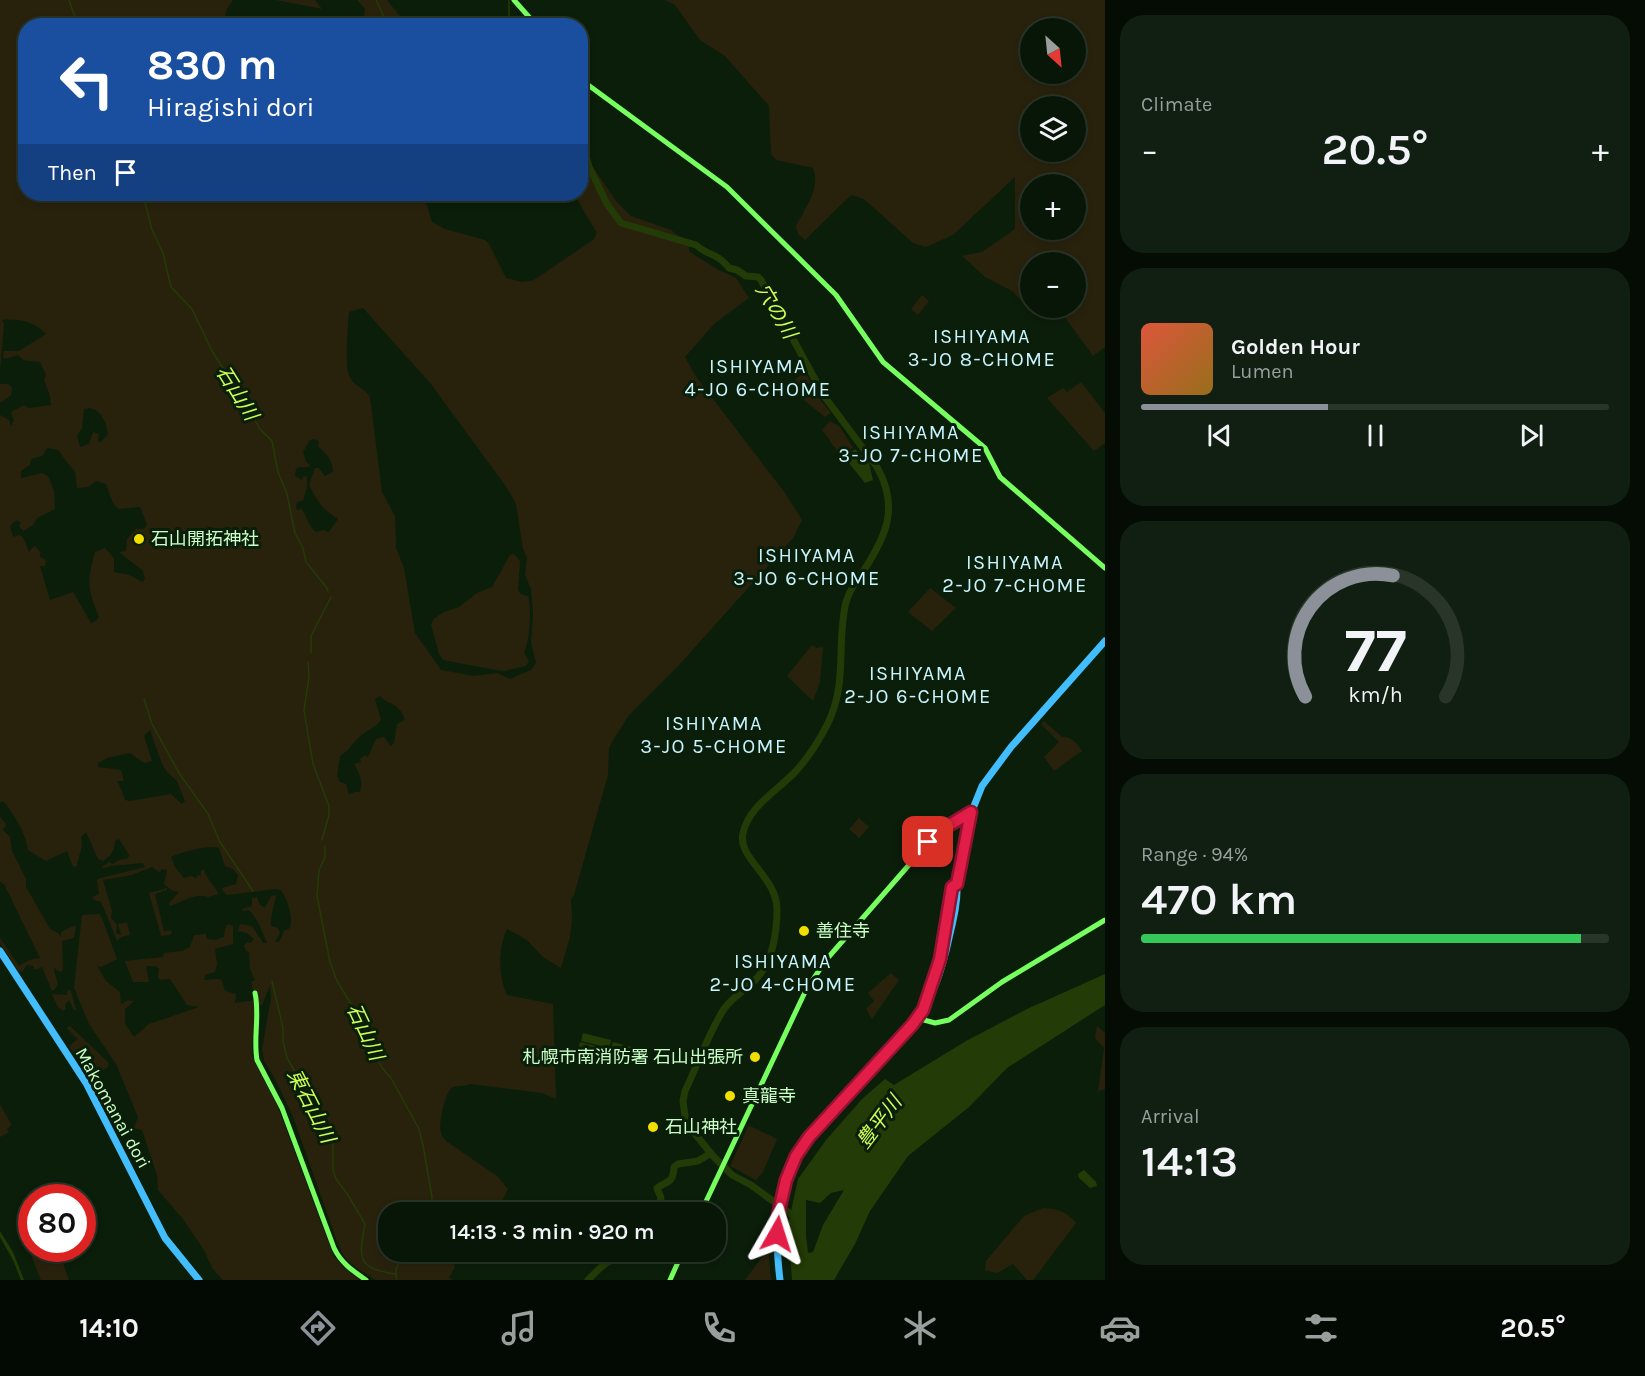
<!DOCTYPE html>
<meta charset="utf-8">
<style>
body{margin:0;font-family:Karla,"Noto Sans JP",sans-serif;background:#111f12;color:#f1f3f6;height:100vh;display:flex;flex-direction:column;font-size:22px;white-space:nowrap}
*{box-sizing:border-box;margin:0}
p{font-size:20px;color:#989f9c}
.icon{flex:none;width:33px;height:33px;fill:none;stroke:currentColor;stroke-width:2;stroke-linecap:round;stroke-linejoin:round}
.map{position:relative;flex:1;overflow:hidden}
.side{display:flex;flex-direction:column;gap:15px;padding:15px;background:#040c04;width:540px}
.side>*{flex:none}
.top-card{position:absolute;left:18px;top:18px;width:570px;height:183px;border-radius:24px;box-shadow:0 3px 9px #0003,0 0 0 2px #293529;background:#1a4fa0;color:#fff;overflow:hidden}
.needle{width:39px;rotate:153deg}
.fabs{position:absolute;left:1020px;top:18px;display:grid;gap:12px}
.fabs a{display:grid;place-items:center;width:66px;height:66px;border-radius:50%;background:#081608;box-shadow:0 3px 9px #0003,0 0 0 2px #293529;font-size:30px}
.speed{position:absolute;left:18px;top:1184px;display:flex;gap:12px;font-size:30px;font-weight:700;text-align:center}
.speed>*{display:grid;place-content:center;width:78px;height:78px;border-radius:50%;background:#081608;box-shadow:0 3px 9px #0003,0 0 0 2px #293529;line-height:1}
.speed .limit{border:9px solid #d22;background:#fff;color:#111}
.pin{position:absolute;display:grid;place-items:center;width:51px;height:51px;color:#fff;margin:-26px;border-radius:12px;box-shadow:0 3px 9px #0006}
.me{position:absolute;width:66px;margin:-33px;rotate:6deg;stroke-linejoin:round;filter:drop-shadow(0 0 4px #0008)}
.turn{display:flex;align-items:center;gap:21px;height:126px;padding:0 30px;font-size:27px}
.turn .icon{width:78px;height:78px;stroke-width:2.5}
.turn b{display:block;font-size:42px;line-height:51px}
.then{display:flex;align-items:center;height:57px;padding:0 30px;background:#0003;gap:12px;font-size:22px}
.big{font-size:45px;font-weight:600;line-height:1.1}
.side .card{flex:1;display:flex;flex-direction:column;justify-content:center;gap:9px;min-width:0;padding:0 21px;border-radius:24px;background:#111f12}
.side .dial{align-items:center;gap:0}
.dial svg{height:156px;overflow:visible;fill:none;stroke:#293529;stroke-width:7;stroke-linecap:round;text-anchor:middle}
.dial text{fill:#f1f3f6;stroke:none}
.song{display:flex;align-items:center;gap:18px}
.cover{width:72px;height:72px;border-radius:9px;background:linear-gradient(135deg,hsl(10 70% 55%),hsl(40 70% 35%))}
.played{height:6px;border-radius:3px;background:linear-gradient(90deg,#8c9099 40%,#293529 40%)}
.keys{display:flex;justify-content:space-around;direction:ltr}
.heat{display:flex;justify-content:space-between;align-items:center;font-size:33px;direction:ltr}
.charge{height:9px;border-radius:4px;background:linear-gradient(90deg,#34c759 94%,#293529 0)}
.trip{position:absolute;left:378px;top:1202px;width:348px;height:60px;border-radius:24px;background:#081608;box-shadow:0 3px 9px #0003,0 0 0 2px #293529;font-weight:600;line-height:60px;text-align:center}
.menu{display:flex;height:96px;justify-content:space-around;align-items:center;background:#030903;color:#989f9c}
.menu .icon{width:42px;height:42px}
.menu .current{color:#8c9099}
.menu b{font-size:27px;color:#f1f3f6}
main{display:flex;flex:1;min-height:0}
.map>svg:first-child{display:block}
</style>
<main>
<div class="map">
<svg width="1105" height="1280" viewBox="0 0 1105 1280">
<rect width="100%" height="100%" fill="#0b1e0a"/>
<path fill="#28220d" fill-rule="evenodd" d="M0 0H233L227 9 223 25 26 26V194H311L324 198 333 194H419L427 205 432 222 445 229 485 240 489 244 506 278 522 282 534 280 593 240 597 233 574 194H580L581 154 593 167 616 201 631 216 671 230 688 243 690 252 717 269 736 278 749 298 715 323 685 357 697 378 785 493 802 520 793 538 680 664 629 715 612 742 609 748 608 775 574 895 571 899 572 918 570 937 561 968 543 957 527 940 507 929C498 949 498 975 507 995L553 1004 556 1099 542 1093 470 1084C464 1087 457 1085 452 1088 445 1092 438 1125 441 1133 442 1136 444 1139 446 1141L497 1176 508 1189 497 1212H388V1251H458L454 1264 455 1267 449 1278 453 1280H376L358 1269 345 1258 338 1244 292 1114 275 1079 264 1061 262 1049 271 998 270 985 262 1005 258 1006C257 997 252 989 251 982L255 980 250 969 249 952 246 951 244 946 247 942 251 943 254 939 247 933 238 931 240 924 252 926 263 943H267C261 930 260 922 249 910L243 911 241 909 252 906V898L257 897 260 905 265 908 271 896 277 895C274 901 270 921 271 926L278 928 280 933 275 942H279L284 931 290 928C293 915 288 901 281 890L275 889 227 895 223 891 222 888 236 884 238 875 233 869 225 866 219 848C212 844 180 852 171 857L175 867 184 878 191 876 196 878 198 875 201 876V870H204C206 878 214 885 219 894L208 897C197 892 181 902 170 906L169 903 179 892 173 891 164 884 167 870 162 869 159 872 152 867 132 875 103 880 112 911 111 918 117 925 116 933 121 935 118 924 127 922 130 935 121 937 117 941 103 906 100 901H96L92 897 99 894 97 879 145 867 143 863 110 866 104 868 102 867 109 862 113 864 119 860 128 858 129 855 119 839 115 841C114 851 112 855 103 861L98 859 86 832 81 837C84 846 78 857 77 866L73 867 67 851 46 861 28 850C25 832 15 815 3 801L0 803V415L9 420 11 426 14 421 11 412 24 405 29 408 51 405 50 396 44 380 46 375 40 362 23 360 18 355 5 359 3 357 4 351H19L46 334C36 322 18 318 2 320L4 324 0 371ZM363 308 431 384 507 488 516 504 523 549 527 558 525 575 531 589 533 614 531 643 536 663 531 670 510 679 497 673 474 676 441 670 415 633 404 568 396 548 395 516 382 492 370 397C365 388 355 387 350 378 344 368 348 326 349 312ZM89 408C102 410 106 422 108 434L100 443 98 440 99 434 93 432 89 444 80 447 77 436 82 428 84 409ZM314 439 319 441 318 446C327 455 333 460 333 472L325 476 319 468H315L309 485C319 503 321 508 338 519L329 532 323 530 316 532C310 528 306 516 302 509L297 510 296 507 297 502 303 501 307 487V477L305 476 303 477 302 480 295 476 296 469 298 467H309L310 465 306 462 303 452 310 440ZM47 448 58 450C64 457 67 464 75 471L77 488 88 487 96 481 106 484 113 503 118 509 140 507 147 525 144 529H136L127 539 126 551 119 552 143 571 145 579 143 582 129 575 114 572V558L105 548 95 552C87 582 87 588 99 617L96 621 91 623 73 592 50 600 40 566H45L46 560 40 557V552L36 547 34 546 29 552 23 537 19 535 13 537 10 526 16 520 21 522 19 526 23 531 33 525 37 518 55 509 54 491 48 476 42 473 21 478V471L30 465 31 459 42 456ZM380 696C390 707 397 700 405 719L403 721 397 724 394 743 391 746 384 737 376 739 368 757 365 755 360 759 361 762 354 764C360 774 363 781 360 792H354L349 795 346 784 340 782 337 776 340 756C350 750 350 746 357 739 365 731 375 728 381 720L375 699ZM150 730 162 764 167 772 177 781 185 801 182 804 171 794 130 801 125 800 119 784 116 781H124L121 770 98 767V763L107 758 130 753 144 763 152 761 144 736Z
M276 0H315L322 9Z
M357 0H387L407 25H374L371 22 365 25H357L355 21 364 18 365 9Z
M665 0H1105V347L1093 356 1059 309 1056 308H1076V262H1030V308H1046L1040 312 1030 309 1012 291 985 277 962 256 982 252 1015 229V177L953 235 926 247 913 243 864 199 851 195 805 240 798 234 796 226C805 208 821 189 813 168L776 160 771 154 769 106 725 56 700 40 675 5ZM1030 28H1076V74H1030ZM1030 106H1076V152H1030ZM1030 184H1076V230H1030Z
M922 295 929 301 918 315 911 309Z
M805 371 816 394 831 413 825 417 795 393V380Z
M1081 382 1105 413V443L1094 451 1047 398 1063 388 1067 392Z
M0 384H8L12 388 11 395 0 403Z
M830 421 840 427 853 448 841 456 822 430Z
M514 554 520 561 518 590 521 594 528 596C532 609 530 640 524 652L529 661 526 666 504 671 496 670 443 660 439 654 431 624 434 619 442 613 459 607 477 593 492 587 510 555Z
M930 588 956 608 932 631 908 612Z
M812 645 816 648 823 647 820 682 813 701 787 676Z
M1044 721 1062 737C1072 736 1077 744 1082 751L1054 771 1044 757 1059 742 1041 724Z
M0 817 6 824 3 830 10 837 12 851 26 879V887L50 929 58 933 61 937V932L76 925 74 938 62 941 63 970 60 972 54 968C54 977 63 985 52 991L42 967 35 970 33 966 27 965 22 972 18 971 0 943V938L19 966 29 960 40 958 4 884 0 882Z
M859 818 869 827 859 838 849 829Z
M167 888V890L155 894 164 931 171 930 172 933 169 935 161 936 149 893Z
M82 915 99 914 102 918 117 959 101 967 97 966 106 981 120 992 121 1004 128 1000 134 1001 125 1009V1024L134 1037 149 1024 199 1007 187 1005 170 979 160 980 158 977 159 969 156 966H146L149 982H133L125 961 163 957 164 953 182 951 190 947 194 935 206 934 207 939 215 940 224 937 225 929 228 924 233 926V944L215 949 217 964 215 972 205 975 204 980 220 979 222 981 225 991 236 994 235 1003 255 1000C259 1017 251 1035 252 1053 253 1063 272 1092 277 1105L333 1255 343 1267 360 1280H223L212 1268 204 1250 182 1218 158 1190 157 1175 142 1130 134 1128 138 1117 116 1064 89 1024 74 988Z
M891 973 899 980 872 1019 866 1009 874 1001 868 993Z
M68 990 71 991 76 1010H74L69 1000 65 1005 66 1009 63 1011 58 1007 52 994 67 995Z
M70 1026 109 1063 108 1067 92 1076 86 1063 94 1058 89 1051 81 1056 79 1052 73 1053 69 1046 78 1039 66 1028Z
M1097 1026 1105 1033V1089L1098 1091 1104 1048 1095 1038Z
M0 1105 12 1125 7 1129 9 1132 0 1137Z
M750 1126 777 1139 763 1172 756 1180 730 1166 748 1127Z
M1043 1208C1057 1209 1067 1211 1076 1223L1033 1280H1027L1013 1264 997 1273 985 1270 986 1261 1024 1216Z
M33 1248H58L69 1280H41L29 1250Z
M768 1249 771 1280H745Z"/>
<path fill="#233b06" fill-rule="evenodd" d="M855 449 869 463 873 480 865 483 844 457Z
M1105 974V1005L1007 1068 969 1107 908 1156 870 1211 855 1244 834 1280H792L788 1225 798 1179 826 1140 862 1099 885 1079 894 1085 966 1041 1027 1009ZM844 1190 823 1225 813 1252 808 1253 806 1235V1200L820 1203 831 1193Z
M583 1033 611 1040 609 1048 581 1041Z
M580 1042 608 1049 606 1057 578 1050Z
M613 1042 640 1049 638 1055 611 1048Z
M610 1049 637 1056 635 1064 609 1057Z
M1084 1170 1096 1182 1097 1186 1090 1188 1079 1178 1078 1174Z
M0 1231 13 1252 24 1280H21L14 1262 0 1237Z"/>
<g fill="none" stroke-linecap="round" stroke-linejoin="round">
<path stroke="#233b06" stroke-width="1.5" d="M69 0 78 26
M376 0 384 17 392 26
M509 0V26
M143 194 152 230 163 253 171 287 192 309 212 351 240 394 260 429 272 441 278 472 287 494 295 533 303 548 306 562 327 588 328 592
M311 653V636L331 597
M308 662 309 677 304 710 313 764 329 806V815L322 840
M144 699 152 724 179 773 208 814 220 842 253 891
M325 846V857L319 870 317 896 330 962 337 981 359 1017 369 1044 383 1069 391 1078 419 1129 423 1145 432 1197 431 1205 428 1212
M272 981 283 1028V1041L287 1058 301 1082 313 1116 319 1127 333 1141V1170L336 1179 348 1195 365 1224C359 1258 356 1268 395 1274
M397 1280C393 1268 400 1261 405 1251"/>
<path stroke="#233b06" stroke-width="7" d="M580 147 586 156 589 167 607 204 621 223 696 245C708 256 718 253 729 268L737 270 746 276 758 277 761 280 824 396 877 467C899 506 887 535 864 570 856 581 850 589 846 602 836 643 848 682 828 723 820 739 808 758 795 772 777 791 749 806 743 833 737 858 777 877 777 909 777 931 773 961 757 978 747 989 733 996 724 1009 708 1034 698 1064 685 1091L683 1101 685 1116 691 1129 714 1157 732 1175 751 1185 796 1218
M670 1212 669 1207 659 1205 661 1198 657 1188C668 1180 673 1184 674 1167L678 1164 698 1161 711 1153
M588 1280C599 1269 606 1260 622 1256L626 1251"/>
<path stroke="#76ff5e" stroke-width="5" d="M514 0 537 26
M580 79 727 187 836 295 883 362 985 448 1000 477 1105 568
M255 993C260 1015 253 1038 257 1060L282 1108 334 1248C341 1263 353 1271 366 1280
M917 1018 935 1023 949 1020 1002 982 1105 920
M701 1212 806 990 826 960 929 842 948 826 971 812
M670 1280 683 1251"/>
<path stroke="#42beff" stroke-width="7" d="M0 951 86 1083 165 1238 199 1280
M928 998V992L940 959 953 887 957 884
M780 1280C776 1247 775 1213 786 1180 804 1129 854 1087 891 1049 898 1041 906 1034 913 1025 933 998 942 970 949 938 953 921 958 901 957 884L968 821 982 786 1011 747 1105 641"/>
</g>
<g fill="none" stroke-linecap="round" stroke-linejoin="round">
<defs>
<path id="route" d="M777 1234 778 1215 786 1180 796 1156 809 1137 912 1025 923 1010 940 959 952 887 957 884 971 812 948 826 928 842"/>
</defs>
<use href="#route" stroke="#92132f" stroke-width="15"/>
<use href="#route" stroke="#e11d48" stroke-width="10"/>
</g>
<g fill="#f2df00" stroke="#0b1e0a" stroke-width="2">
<circle cx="139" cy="539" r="6"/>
<circle cx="804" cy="931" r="6"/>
<circle cx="755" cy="1057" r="6"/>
<circle cx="730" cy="1096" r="6"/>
<circle cx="653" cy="1127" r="6"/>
</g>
<g text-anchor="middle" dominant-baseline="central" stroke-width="6" stroke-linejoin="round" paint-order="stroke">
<g font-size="18" fill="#caffc7" stroke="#0b1e0a" text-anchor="start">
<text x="151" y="539">石山開拓神社</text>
<text x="816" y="931">善住寺</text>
<text x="743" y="1057" text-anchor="end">札幌市南消防署 石山出張所</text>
<text x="742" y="1096">真龍寺</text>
<text x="665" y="1127">石山神社</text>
</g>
<g font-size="18" fill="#caffc7" stroke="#0b1e0a">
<text transform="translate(113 1108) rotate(61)">Makomanai dori</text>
</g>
<g font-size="20" font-style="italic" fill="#ceff55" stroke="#0b1e0a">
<text transform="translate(776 311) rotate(59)">穴の川</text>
<text transform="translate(237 393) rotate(58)">石山川</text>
<text transform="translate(365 1032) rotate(65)">石山川</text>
<text transform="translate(311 1106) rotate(63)">東石山川</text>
<text transform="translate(879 1122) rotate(-53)">豊平川</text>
</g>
<g font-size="20" letter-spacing="1.5" fill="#c9f5ff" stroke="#0b1e0a">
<text x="982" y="336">ISHIYAMA<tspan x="982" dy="23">3-JO 8-CHOME</tspan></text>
<text x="758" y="366">ISHIYAMA<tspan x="758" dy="23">4-JO 6-CHOME</tspan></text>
<text x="911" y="432">ISHIYAMA<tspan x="911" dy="23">3-JO 7-CHOME</tspan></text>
<text x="807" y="555">ISHIYAMA<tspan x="807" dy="23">3-JO 6-CHOME</tspan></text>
<text x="1015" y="562">ISHIYAMA<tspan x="1015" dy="23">2-JO 7-CHOME</tspan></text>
<text x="918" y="673">ISHIYAMA<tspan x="918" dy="23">2-JO 6-CHOME</tspan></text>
<text x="714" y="723">ISHIYAMA<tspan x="714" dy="23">3-JO 5-CHOME</tspan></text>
<text x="783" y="961">ISHIYAMA<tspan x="783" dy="23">2-JO 4-CHOME</tspan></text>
</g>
</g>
</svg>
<div class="fabs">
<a><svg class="needle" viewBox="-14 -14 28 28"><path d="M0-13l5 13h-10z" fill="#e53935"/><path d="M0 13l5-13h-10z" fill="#989f9c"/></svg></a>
<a><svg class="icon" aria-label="layers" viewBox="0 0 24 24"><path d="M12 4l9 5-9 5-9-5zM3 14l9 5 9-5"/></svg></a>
<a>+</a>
<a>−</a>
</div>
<div class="speed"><div class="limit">80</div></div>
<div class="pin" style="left:928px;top:842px;background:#d93025"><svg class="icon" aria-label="arrive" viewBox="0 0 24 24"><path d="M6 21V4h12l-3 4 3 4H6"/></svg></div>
<svg class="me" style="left:777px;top:1234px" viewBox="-20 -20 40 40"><path d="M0-17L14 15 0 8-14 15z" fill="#e11d48" stroke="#fff" stroke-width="4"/></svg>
<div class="trip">14:13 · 3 min · 920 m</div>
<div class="top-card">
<div class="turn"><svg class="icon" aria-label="left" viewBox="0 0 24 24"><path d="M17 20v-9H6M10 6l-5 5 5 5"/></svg><div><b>830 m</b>Hiragishi dori</div></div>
<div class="then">Then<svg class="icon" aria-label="arrive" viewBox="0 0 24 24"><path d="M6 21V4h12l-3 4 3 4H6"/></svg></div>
</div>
</div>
<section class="side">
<div class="card"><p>Climate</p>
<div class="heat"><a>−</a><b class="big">20.5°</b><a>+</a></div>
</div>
<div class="card">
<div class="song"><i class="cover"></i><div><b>Golden Hour</b><p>Lumen</p></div></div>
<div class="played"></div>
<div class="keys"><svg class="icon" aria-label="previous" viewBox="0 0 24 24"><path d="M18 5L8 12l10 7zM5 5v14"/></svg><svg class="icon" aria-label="pause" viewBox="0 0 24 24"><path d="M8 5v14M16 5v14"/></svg><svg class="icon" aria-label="next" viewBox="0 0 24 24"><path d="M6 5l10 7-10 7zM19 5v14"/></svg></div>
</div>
<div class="card dial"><svg viewBox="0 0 100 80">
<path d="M14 69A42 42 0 1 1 86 69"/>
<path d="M14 69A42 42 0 0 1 59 7" stroke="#8c9099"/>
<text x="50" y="56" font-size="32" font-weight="700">77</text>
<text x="50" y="72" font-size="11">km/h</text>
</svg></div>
<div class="card"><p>Range · 94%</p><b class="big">470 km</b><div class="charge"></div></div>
<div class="card"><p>Arrival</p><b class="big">14:13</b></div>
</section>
</main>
<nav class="menu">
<b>14:10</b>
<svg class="icon current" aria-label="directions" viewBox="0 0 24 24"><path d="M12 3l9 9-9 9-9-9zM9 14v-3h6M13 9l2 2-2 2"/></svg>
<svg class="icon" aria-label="music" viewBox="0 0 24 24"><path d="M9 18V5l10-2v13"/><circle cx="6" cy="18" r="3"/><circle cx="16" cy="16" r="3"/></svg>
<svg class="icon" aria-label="phone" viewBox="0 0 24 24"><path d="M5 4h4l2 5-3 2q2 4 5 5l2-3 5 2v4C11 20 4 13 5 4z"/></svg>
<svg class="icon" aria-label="climate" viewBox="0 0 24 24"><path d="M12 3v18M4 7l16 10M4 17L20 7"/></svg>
<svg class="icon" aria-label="car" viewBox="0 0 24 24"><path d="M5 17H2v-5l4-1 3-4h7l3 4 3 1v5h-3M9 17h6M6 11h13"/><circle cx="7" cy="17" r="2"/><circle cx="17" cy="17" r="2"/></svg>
<svg class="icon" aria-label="filters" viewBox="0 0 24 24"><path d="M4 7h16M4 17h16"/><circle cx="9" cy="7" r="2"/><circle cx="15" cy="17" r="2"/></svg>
<b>20.5°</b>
</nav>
